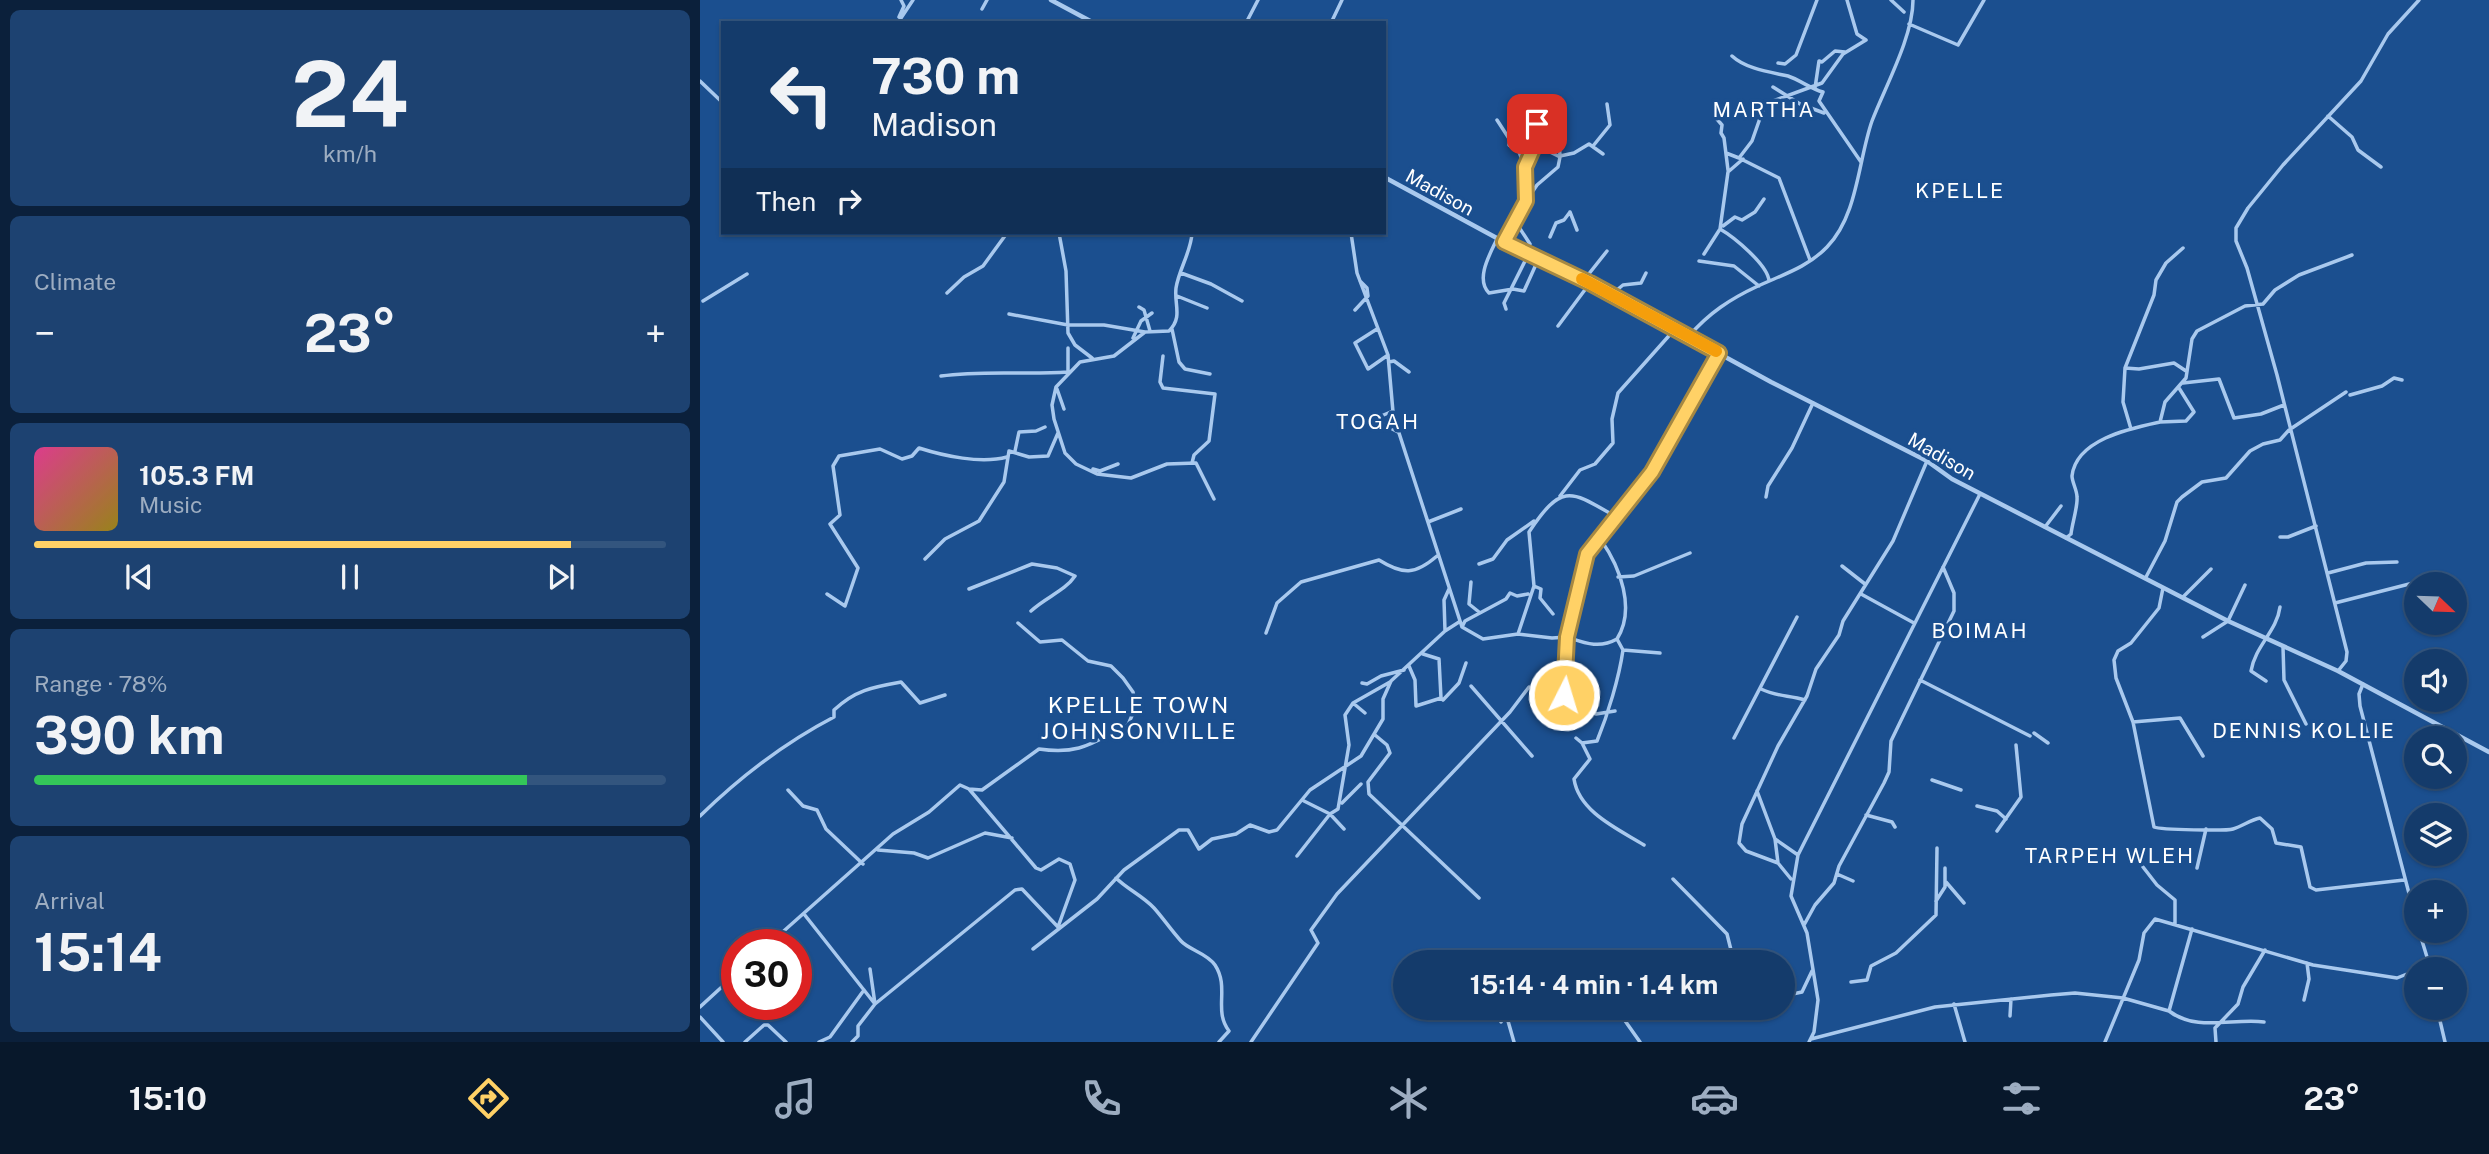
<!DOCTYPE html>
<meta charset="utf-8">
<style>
body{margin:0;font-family:"Public Sans",sans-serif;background:#1d4271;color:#f1f3f6;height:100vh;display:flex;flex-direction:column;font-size:26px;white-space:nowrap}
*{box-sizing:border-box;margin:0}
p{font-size:23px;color:#9dadc1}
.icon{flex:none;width:38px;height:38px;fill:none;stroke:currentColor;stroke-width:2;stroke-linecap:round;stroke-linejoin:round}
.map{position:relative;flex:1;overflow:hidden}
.sheet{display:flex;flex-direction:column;gap:10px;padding:10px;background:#0b203b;width:700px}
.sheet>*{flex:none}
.hud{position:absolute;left:21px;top:21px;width:665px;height:214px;border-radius:0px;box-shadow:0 2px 5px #0004,0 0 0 2px #33557e;background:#143b6b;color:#f1f3f6;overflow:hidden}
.needle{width:46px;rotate:113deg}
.buttons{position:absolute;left:1704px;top:572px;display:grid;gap:14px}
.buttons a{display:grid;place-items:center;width:63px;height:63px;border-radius:50%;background:#143b6b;box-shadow:0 2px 5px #0004,0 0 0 2px #33557e;font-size:35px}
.speed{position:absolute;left:21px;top:929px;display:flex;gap:14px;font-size:35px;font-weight:700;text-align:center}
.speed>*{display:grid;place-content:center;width:91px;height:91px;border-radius:50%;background:#143b6b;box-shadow:0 2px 5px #0004,0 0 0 2px #33557e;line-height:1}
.speed .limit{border:10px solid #d22;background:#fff;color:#111}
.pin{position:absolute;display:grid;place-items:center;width:60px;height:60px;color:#fff;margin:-30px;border-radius:14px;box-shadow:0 4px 10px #0006}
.me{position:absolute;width:77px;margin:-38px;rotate:5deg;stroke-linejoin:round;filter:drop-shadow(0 0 5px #0008)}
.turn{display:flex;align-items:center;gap:24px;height:147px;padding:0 35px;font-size:32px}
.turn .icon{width:91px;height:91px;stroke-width:2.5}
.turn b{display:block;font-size:49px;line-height:60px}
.then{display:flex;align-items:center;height:66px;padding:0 35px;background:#0003;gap:14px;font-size:26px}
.big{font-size:52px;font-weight:700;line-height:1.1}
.sheet .widget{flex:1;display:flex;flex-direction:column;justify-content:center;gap:10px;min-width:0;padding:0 24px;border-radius:10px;background:#1d4271}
.sheet .dial{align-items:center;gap:0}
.dial b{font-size:91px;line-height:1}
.song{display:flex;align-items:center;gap:21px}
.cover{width:84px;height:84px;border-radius:10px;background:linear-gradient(135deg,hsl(330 70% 55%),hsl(50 70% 35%))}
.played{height:7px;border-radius:4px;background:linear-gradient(90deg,#ffd166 85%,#33557e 85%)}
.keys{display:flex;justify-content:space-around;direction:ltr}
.heat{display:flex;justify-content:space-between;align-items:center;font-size:38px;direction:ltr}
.charge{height:10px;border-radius:5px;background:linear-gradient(90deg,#34c759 78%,#33557e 0)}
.trip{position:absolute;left:693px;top:950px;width:402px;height:70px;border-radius:35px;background:#143b6b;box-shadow:0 2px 5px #0004,0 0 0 2px #33557e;font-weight:700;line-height:70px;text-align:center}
.tab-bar{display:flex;height:112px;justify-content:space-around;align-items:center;background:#08182b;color:#9dadc1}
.tab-bar .icon{width:49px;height:49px}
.tab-bar .current{color:#ffd166}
.tab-bar b{font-size:32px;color:#f1f3f6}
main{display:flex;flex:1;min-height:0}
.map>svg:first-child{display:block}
</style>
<main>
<section class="sheet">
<div class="widget dial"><b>24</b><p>km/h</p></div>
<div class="widget"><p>Climate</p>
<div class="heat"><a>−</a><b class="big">23°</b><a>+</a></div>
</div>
<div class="widget">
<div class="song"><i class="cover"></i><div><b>105.3 FM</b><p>Music</p></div></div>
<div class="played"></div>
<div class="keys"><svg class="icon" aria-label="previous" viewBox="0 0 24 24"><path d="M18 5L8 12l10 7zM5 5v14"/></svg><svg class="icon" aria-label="pause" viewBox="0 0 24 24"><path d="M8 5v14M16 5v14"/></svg><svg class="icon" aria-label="next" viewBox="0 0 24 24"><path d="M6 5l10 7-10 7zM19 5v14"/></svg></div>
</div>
<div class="widget"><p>Range · 78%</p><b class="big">390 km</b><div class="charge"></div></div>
<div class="widget"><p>Arrival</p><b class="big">15:14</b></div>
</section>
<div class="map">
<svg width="1789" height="1042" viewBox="0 0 1789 1042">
<rect width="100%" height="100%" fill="#1b4f8f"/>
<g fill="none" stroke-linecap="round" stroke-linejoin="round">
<path stroke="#a9c9ee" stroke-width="3.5" d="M1191 0 1204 12
M282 9 287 0
M199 17 204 6 201 0
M199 21 213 0
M546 23 558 0
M631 23 642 0
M1209 24 1258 45 1284 0
M1032 56C1046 69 1070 72 1088 76 1100 80 1111 89 1123 92L1119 101 1161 162
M1078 63 1085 64 1096 55 1117 0
M0 81 23 103
M1073 87 1100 104 1124 113
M1115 88 1119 61 1122 62 1135 51 1145 52
M857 102 860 157
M1014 103 1016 118 1022 125 1021 133 1024 138 1028 170
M1628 116 1652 137 1658 150 1681 167
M797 120 810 140 809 145 819 152 830 153 836 145
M840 131 830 115 836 118 849 116
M893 146 910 125 907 104
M819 152 825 167 826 199
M1026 153 1039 158
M860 156 874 153 889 144 903 154
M825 167 830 153
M870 212 877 230
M815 221 830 244
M1023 226 1035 217 1042 220 1055 212 1064 199
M1020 229 1028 172 1043 159
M359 233 366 271 368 333 375 345 392 358
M492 233C491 252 479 269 476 288 474 305 483 317 469 331L445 332 414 356 380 362 356 387 352 405 354 419 365 453 376 464 397 474 431 478 467 464 496 463 514 499
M651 233 657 273 688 355 693 412 699 433 762 627 783 639 818 634 834 586 829 532C863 481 871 491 918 518
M850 237 856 223 864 220 870 212
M797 239C790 254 775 279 789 293L813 289 824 291 838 260
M804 242 820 210 837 185 858 167 860 157 836 145 857 100
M1483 248 1466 263 1456 280 1454 295 1425 368 1439 369 1474 363 1486 371
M1004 254 1020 229C1034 237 1068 265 1069 281
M1110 260 1079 178 1039 158 1052 141 1065 104 1122 83 1143 54 1166 40 1157 34 1147 0
M999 261 1034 266 1059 286
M481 273 511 284 542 301
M884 280 907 251
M247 293 264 277 283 266 307 233
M912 294 923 285 941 283 946 273
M477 296 507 308
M3 301 47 274
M439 307 444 310 450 331
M806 309 804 303 828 255
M655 310 668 296 667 288 660 281
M309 314 368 325H404L445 332
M858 326 890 283
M472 329 479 362 485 369 510 374
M677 329 655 343 668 369 688 355
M989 336C1009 313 1030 299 1058 286 1082 275 1108 267 1127 247 1158 215 1158 161 1172 121 1185 87 1213 37 1213 0
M433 338 441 321 452 313
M463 356 460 382 463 388 515 394 509 441 494 455 492 463
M689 362 694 361 709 372
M1425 368 1423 402 1431 429
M241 376C283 370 325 375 368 372V348
M1483 383 1519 379 1534 418 1561 414 1584 405
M357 389 364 409
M1650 395 1682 386 1694 378 1702 380
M693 411 674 419 676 427 683 424 698 432
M1460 422 1486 421 1494 412 1479 388
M315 451 319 432 336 431 345 427
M393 469 400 471 418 464
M860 496 880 470 895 464 913 443 912 419 918 393 975 329
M1066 497 1068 486 1092 448 1113 403
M728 522 761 509
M1345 527 1361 506
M1580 537H1588L1616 526
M1366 538 1371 534C1372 524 1378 506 1377 497 1377 490 1372 482 1372 476 1376 439 1432 428 1460 422L1465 402 1486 378 1492 339 1497 331 1545 306 1563 304 1575 290 1599 275 1652 255
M225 559 245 539 279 521 304 482 309 451 329 457 348 456 358 433
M779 564 793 559 807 540 834 521
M1142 566 1165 584
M1628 573 1666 563 1697 562
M918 577 934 576 990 553
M1446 577 1465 541 1477 502 1482 497 1502 482 1526 478 1550 451 1563 444 1580 440 1589 430 1646 392
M771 582 769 604 779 612
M834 586 841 589 840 598 853 614
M1463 588 1459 608 1431 643 1418 651 1414 660 1416 678 1433 722 1454 827C1461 830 1527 831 1533 829 1543 826 1550 820 1560 818L1572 829 1576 843 1601 847 1610 887 1616 890 1704 880
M269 589 332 564 357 568 375 576C365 591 346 597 331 611
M749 589 744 600 745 631 759 622
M127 594 145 606 158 568 130 524 140 515 133 466 139 456 180 449 202 459 212 456 219 448C244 456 281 464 307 457
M1161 594 1214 623
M1483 597 1511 569
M1635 603 1721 581
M762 627 765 621 806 599 810 593 817 596 828 594
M566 633 577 603 601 582 679 560C703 575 715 575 737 556
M818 634 852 638 867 637 887 554 952 472 1019 353
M1503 637 1528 621 1545 585
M1583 647 1584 680 1606 724
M923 650 960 653
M709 666 715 680 716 706 741 698 739 659 723 654
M1638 671 1646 661 1647 652 1577 375 1547 268 1536 241V228L1548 208 1583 165 1661 81 1688 34 1719 0
M1220 680 1330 736
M1566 681 1551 671C1555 646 1577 631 1580 607
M662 683 667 684 681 676 704 670
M1663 684 1659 694 1660 706 1717 924
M771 686 832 756
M1061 689C1078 697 1088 695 1105 700
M864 695 896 714 915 711
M741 698 743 700 759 683 766 663
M653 703 665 713
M1433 722 1480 718 1503 756
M873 728 863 714 867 637C885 643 899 649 917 639 936 609 920 567 901 540
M1334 733 1348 743
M675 735 687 745 690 753 668 782 669 794 779 898
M876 738 882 743 890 759 874 779C879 812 918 829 944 845
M1034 738 1097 617
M882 743 897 741C908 714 919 678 923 650L917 639
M1232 780 1261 790
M269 789 282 790 339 749C380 755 392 743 428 725L436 706 433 692 423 678 411 666 388 661 362 640 340 642 318 623
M88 790 103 806 117 810 126 829 163 864
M1057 791 1075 839 1078 863
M604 801 630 814 638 809 649 745 645 715 653 703 690 682
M642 803 661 784
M1277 806 1297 811 1306 819
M1166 815 1192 822 1195 827
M0 816C39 778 86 742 134 717V710C155 690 173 687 201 682L220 703 245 695
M1297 831 1321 797 1316 745
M1075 839 1098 855
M178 850 214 853 228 858 285 833 312 838
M597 856 630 814 644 829
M1443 867 1457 885 1475 900V924
M1497 868 1506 829
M1137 874 1153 881
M416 878C427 889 443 896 454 908 463 918 471 930 481 941 489 950 507 953 515 965 530 988 513 1010 529 1031L519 1042
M973 879 1027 934 1034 962
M1091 879 1078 863 1046 851 1039 843 1042 824 1078 746 1107 696 1116 669 1139 635 1143 621 1193 541 1227 461
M1246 882 1264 903
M1236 901 1245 887V868
M104 914 175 1004 315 890 322 889 358 927
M1104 925 1115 905 1134 883 1139 866 1184 783 1189 772 1191 741 1254 611V593L1243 567
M1719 931 1731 970
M68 945 193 834 229 812 260 785 269 789 336 868 341 870 359 859 370 864 375 880 358 927
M333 949 397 899 424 870 479 830H488L499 849 512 839 536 834 550 825 569 832 577 830 610 790 661 756 683 719V699L691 681 745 631
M1151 982 1167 980 1171 966 1196 953 1236 915 1237 848
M1083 996 1102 992 1112 971
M1604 1000 1609 979 1607 963
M1254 1004 1265 1042
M0 1007 37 973
M799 1008 795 1011 801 1022
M812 1008 808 1021 814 1042
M916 1008 940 1042
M1737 1008 1745 1042
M1469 1011C1496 1032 1533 1018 1564 1022
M1310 1016 1311 999
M0 1017 23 1042
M1111 1039 1235 1007 1351 995 1375 993 1423 998 1469 1011 1492 929
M45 1042 64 1025H68L86 1042
M119 1042 130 1037 164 990
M152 1042 158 1036V1026L175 1004 170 969
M551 1042 618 943 611 930 637 894 810 712 829 687
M1109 1042 1114 1032 1118 1000 1107 933 1091 896 1098 855 1280 494
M1405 1042 1439 960 1444 933 1455 919 1613 965 1697 978 1712 972 1727 960
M1516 1042 1515 1028 1538 1004 1543 987 1565 950"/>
<path stroke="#a9c9ee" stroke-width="4.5" d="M351 0 394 23
M684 177 828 255 890 283 1071 382 1227 461 1252 479 1528 621 1638 671 1789 752"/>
</g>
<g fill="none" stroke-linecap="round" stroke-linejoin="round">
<defs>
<path id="route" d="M837 124 841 131 825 167 826 201 804 242 890 283 1019 353 952 472 887 554 867 637 864 695"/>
</defs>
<use href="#route" stroke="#a68842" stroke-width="18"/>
<use href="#route" stroke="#ffd166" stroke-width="12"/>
<path stroke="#f59e0b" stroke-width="12" d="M882 279 1016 351"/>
</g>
<g text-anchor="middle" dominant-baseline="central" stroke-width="7" stroke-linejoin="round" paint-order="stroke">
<g font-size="19" fill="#fff" stroke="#1b4f8f">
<text transform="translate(740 192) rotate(29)">Madison</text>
<text transform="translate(1242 456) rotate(30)">Madison</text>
</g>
<g font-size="21" letter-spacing="2" fill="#fff" stroke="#1b4f8f">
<text x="1064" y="109">MARTHA</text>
<text x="1260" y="190">KPELLE</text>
<text x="678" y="421">TOGAH</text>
<text x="1280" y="630">BOIMAH</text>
<text x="1604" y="730">DENNIS KOLLIE</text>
<text x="1410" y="855">TARPEH WLEH</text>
</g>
<g font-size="23" letter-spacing="2" fill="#fff" stroke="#1b4f8f">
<text x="439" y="704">KPELLE TOWN<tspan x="439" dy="26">JOHNSONVILLE</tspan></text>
</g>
</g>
</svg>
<div class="buttons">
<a><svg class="needle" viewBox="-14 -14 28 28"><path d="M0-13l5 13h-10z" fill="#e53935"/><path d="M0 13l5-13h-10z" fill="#9dadc1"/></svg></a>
<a><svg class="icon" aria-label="sound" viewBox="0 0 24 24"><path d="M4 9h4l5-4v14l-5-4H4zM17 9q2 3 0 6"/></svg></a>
<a><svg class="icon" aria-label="search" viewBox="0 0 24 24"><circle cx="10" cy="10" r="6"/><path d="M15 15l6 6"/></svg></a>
<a><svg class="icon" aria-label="layers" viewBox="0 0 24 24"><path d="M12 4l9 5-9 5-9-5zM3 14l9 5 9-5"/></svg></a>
<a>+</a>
<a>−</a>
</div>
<div class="speed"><div class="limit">30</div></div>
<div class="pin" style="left:837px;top:124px;background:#d93025"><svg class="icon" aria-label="arrive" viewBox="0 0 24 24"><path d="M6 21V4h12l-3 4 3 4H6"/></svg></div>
<svg class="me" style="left:864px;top:695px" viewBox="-20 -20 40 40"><circle r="17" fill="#ffd166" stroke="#fff" stroke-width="3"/><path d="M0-11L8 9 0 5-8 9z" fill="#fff"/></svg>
<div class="trip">15:14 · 4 min · 1.4 km</div>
<div class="hud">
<div class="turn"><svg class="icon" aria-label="left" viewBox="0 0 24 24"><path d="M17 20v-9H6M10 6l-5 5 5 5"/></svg><div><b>730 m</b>Madison</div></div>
<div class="then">Then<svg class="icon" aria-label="right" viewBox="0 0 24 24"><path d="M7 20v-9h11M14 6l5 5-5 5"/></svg></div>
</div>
</div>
</main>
<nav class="tab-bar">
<b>15:10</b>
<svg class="icon current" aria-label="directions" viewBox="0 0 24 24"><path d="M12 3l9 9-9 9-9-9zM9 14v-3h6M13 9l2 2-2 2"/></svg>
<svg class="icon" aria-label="music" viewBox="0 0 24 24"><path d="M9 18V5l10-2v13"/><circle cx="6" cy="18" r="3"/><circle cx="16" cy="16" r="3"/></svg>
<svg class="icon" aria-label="phone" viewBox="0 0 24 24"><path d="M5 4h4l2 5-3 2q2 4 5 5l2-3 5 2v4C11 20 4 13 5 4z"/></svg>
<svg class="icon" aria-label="climate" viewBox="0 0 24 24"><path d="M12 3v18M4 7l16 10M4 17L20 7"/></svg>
<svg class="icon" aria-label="car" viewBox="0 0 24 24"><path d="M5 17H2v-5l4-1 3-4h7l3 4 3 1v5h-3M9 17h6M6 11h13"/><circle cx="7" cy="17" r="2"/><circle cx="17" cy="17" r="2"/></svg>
<svg class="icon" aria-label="filters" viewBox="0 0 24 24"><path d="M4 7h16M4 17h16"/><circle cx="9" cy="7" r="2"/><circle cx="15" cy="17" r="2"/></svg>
<b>23°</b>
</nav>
